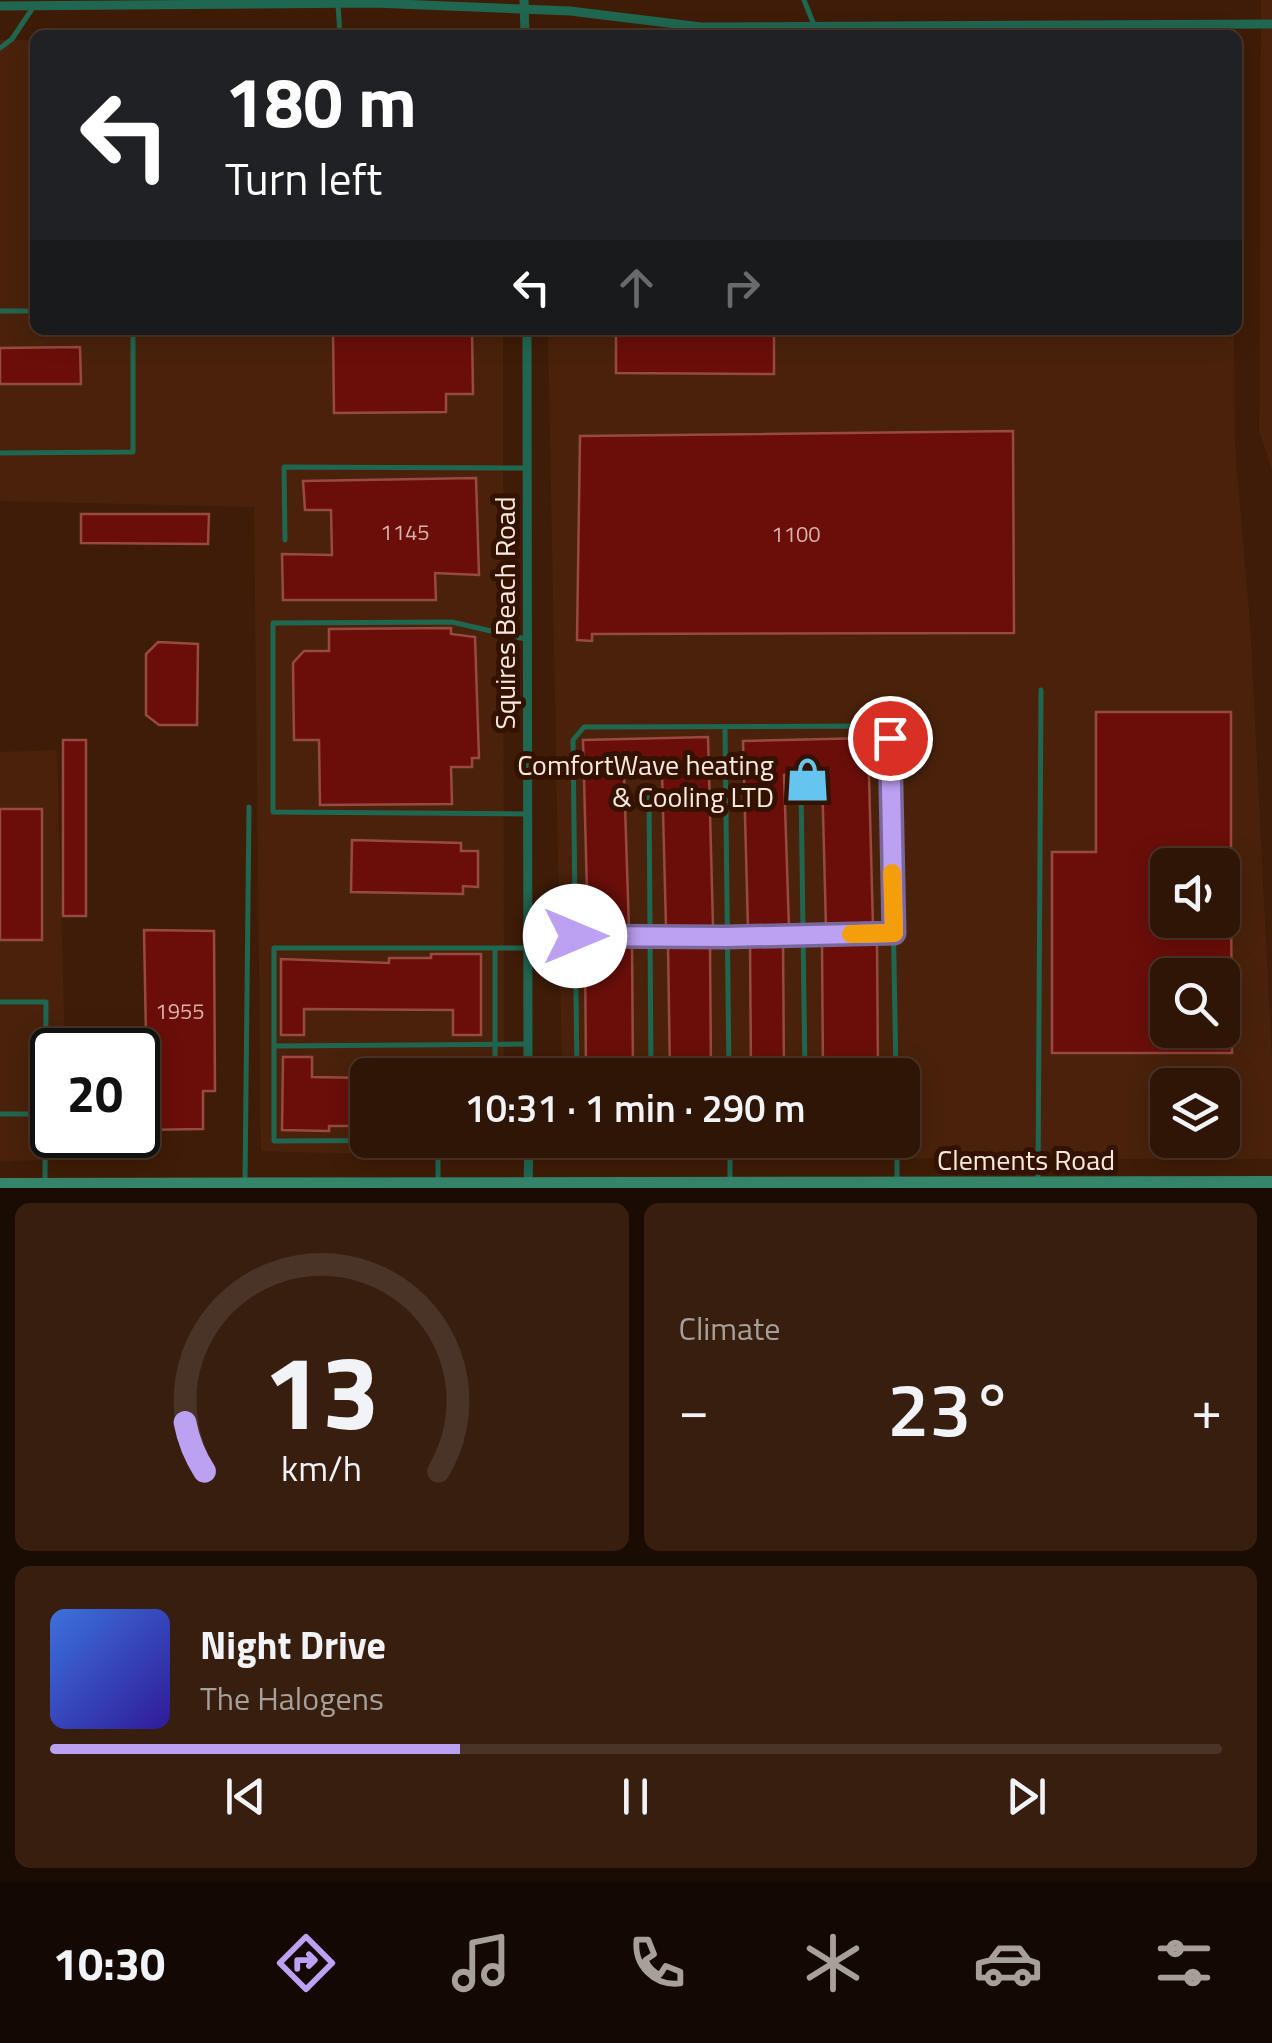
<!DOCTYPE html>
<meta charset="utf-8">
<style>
body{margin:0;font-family:"Titillium Web",sans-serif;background:#371e0f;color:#f1f3f6;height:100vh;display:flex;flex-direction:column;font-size:38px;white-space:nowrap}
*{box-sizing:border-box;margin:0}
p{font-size:32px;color:#a79f9a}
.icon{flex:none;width:55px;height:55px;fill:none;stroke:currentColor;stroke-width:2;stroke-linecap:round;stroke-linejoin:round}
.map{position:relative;height:1188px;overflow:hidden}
.drawer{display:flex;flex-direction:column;gap:15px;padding:15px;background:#1a0c03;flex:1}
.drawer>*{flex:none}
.top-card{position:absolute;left:30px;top:30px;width:1212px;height:305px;border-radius:15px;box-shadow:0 5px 25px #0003,0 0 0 2px #4a3427;background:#202124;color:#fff;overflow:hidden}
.fabs{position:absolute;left:1150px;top:848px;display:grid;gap:20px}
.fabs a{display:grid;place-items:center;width:90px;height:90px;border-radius:15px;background:#2f1505;box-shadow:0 5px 25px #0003,0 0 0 2px #4a3427;font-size:50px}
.speed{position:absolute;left:30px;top:1028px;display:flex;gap:20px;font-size:50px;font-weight:700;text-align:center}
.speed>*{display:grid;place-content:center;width:130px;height:130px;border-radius:50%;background:#2f1505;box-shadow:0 5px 25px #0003,0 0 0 2px #4a3427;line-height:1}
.speed .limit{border:5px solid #111;border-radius:15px;background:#fff;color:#111}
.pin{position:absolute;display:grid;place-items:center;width:85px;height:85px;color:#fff;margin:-42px;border:5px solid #fff;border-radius:50%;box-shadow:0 2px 10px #0007}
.me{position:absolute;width:110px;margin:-55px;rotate:90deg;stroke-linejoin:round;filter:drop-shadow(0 0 8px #0008)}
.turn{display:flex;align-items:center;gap:35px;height:210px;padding:0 30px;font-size:45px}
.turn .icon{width:130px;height:130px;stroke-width:2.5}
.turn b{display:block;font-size:70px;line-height:85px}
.lanes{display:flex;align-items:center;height:95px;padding:0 30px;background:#0003;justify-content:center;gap:50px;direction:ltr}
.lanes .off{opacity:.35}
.big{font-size:75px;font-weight:600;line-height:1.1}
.drawer .card{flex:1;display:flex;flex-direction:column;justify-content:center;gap:15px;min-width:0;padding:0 35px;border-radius:15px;background:#371e0f}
.drawer .dial{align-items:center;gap:0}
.dial svg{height:260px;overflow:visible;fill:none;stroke:#4a3427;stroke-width:7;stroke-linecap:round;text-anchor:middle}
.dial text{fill:#f1f3f6;stroke:none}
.song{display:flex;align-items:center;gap:30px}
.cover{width:120px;height:120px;border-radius:15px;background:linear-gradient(135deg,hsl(220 70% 55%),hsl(250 70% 35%))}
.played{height:10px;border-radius:5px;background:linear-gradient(90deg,#bca0f2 35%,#4a3427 35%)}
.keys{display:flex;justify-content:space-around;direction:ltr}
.heat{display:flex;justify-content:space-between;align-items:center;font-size:55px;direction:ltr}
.drawer .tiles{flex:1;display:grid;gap:15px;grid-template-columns:1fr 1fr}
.card:last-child{grid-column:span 2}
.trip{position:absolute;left:350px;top:1058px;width:570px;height:100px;border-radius:15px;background:#2f1505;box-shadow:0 5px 25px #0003,0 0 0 2px #4a3427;font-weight:600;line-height:100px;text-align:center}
.dock{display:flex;height:160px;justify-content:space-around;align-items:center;background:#130802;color:#a79f9a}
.dock .icon{width:70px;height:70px}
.dock .active{color:#bca0f2}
.dock b{font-size:45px;color:#f1f3f6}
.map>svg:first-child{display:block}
</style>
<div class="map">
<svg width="1272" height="1188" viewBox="0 0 1272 1188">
<rect width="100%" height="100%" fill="#3f1c07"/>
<path fill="#4a220b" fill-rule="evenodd" d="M1261 0H1272V470L1259 430Z
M0 40H35V330H503L504 1075H368V1140H504V1158L261 1151 254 507 0 501Z
M548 330H1234L1235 446 1250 623 1272 1060V1159L563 1158V1140H902V1075H562ZM1168 865H1222V920H1168ZM1168 975H1222V1030H1168ZM1168 1085H1222V1140H1168Z
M57 750 65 1050H52V1135H67L68 1160 0 1161V752Z"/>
<path fill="#6b0e0a" stroke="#974a40" stroke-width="2.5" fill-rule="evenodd" d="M333 330H472L473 394H446V412L334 413Z
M616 330H774V374L616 373Z
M80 347 81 384H0V348Z
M1013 431 1014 633 592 634V641L577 640 580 436Z
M476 478 479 575 435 573 436 600H283L282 554 332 555 331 510H305L303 481Z
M81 514H209L208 544 81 543Z
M451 628V634L475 637 479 758H472V767H451L452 804 320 805 319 740H294L293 663 304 651H329V629Z
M158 642 198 644 197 725H159L146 715V654Z
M1096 712H1231V865H1168V920H1222V896H1231L1232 1053H1052V852H1096ZM1168 975H1222V1030H1168Z
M708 737 713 926 666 927 662 773 624 774 629 930 588 931 583 740Z
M868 738 873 927 826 928 822 774 784 775 789 928 748 929 743 741Z
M63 740H86V916H63Z
M0 809H42V940H0Z
M352 840 461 843V851H478V887L463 886V894L351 892Z
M144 930 214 931 215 1091H203V1129L138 1130V1091H147Z
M826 940 877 941 878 1075H823L822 942Z
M750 941H783L784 1075H751Z
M585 943H632L633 1075H586Z
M668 944H710L711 1075H670Z
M431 954H481V1035H453V1010L304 1009V1035H281V959L389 963V958H431Z
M283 1057H312V1077L368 1078V1126H329V1131L282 1130Z
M448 1059H479V1075H448Z"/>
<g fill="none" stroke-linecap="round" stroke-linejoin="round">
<path stroke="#206751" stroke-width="5" d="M804 0 814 25
M338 4 340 35
M0 48 12 39 34 6
M0 311H35
M0 453 133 452V330
M285 540 284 467 527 468
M526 639 452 622 273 623V812L527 814
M725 728 729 1075
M801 786 805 1075
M649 787 651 1075
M528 938 893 933
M495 948H527
M0 1002H46L45 1182
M276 1046 528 1044
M577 1075 573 740 584 727 874 726 890 738 896 1075
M0 1114H45
M481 1140 274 1141V948H495V1075
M586 1140 593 1146 897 1142
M897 1143V1182
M730 1182V1140
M1038 1182 1041 690
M245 1183 249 807
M438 1183V1141"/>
<path stroke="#206751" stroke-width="9" d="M524 0 525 35
M0 6 374 3 570 11 701 27 1272 24
M527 330 528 1075
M528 1187 529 1140"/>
<path stroke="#35856b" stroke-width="14" d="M0 1185 1272 1183"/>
</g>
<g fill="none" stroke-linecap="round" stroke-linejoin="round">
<defs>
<path id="route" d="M575 936 726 937 894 933 890 738"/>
</defs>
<use href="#route" stroke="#7a689d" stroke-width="25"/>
<use href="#route" stroke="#bca0f2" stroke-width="18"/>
<path stroke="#f59e0b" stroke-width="18" d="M851 934 894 933 892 873"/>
</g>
<defs>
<symbol id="shop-bare" viewBox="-9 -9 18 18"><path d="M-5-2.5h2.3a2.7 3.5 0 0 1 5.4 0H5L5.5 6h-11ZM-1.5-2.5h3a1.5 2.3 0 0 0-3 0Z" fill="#65c5ee" stroke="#341200" stroke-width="2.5" paint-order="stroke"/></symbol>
</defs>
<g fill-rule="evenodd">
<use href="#shop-bare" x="776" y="748" width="63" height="63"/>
</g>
<g text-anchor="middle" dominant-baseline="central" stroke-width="10" stroke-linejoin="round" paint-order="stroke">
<g font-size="22" fill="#d6b2ab">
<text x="405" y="532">1145</text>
<text x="796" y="534">1100</text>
<text x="180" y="1011">1955</text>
</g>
<g font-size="28" fill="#f9e9e1" stroke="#341200">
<text transform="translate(504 613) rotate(-90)">Squires Beach Road</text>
<text x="1026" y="1159">Clements Road</text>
</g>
<g font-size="28" fill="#f9e9e1" stroke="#341200" text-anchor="end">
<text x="774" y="764">ComfortWave heating<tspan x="774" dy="32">&amp; Cooling LTD</tspan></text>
</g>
</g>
</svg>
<div class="fabs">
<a><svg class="icon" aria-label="sound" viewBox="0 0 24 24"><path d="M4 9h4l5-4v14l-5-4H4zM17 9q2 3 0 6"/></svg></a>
<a><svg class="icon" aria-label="search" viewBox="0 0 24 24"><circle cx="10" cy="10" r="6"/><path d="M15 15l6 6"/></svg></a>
<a><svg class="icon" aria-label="layers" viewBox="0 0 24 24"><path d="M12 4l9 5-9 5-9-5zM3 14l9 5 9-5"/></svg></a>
</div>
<div class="speed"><div class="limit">20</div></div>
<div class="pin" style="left:890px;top:738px;background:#d93025"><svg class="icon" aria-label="arrive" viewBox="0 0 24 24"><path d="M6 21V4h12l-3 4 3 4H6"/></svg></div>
<svg class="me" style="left:575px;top:936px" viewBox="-20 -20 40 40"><circle r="19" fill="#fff"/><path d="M0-13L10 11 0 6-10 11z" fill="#bca0f2"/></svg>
<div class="trip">10:31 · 1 min · 290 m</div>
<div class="top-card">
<div class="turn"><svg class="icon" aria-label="left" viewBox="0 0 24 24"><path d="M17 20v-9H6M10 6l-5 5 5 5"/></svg><div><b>180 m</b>Turn left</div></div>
<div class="lanes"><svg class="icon" aria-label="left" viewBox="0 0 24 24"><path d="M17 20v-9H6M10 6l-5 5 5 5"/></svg><svg class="icon off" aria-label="ahead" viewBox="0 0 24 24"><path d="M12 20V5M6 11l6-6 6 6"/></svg><svg class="icon off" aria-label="right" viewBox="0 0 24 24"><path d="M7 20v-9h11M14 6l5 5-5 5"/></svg></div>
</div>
</div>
<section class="drawer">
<div class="tiles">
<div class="card dial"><svg viewBox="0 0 100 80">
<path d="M14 69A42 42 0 1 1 86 69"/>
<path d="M14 69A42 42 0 0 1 8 54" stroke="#bca0f2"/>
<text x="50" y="56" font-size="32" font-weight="700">13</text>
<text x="50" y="72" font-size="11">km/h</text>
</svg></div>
<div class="card"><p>Climate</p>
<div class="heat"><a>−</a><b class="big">23°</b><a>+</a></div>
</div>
<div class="card">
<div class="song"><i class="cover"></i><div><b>Night Drive</b><p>The Halogens</p></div></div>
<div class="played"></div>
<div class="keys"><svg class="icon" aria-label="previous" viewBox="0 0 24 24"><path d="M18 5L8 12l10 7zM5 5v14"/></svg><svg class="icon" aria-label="pause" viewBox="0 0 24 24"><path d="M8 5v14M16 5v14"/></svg><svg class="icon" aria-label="next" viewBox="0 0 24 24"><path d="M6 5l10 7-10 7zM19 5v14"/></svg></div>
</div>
</div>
</section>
<nav class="dock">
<b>10:30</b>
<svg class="icon active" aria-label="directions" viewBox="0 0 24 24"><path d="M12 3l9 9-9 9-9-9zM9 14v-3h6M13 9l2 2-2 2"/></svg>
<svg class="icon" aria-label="music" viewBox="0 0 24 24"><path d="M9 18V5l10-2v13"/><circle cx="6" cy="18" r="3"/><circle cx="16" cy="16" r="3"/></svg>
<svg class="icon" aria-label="phone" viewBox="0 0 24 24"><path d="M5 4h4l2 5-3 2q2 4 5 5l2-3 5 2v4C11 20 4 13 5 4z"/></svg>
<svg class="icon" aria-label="climate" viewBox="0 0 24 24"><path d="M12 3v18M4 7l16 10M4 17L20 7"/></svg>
<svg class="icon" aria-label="car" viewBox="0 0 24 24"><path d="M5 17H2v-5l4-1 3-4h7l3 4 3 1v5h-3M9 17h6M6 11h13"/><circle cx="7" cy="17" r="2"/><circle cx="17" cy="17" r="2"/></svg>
<svg class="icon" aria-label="filters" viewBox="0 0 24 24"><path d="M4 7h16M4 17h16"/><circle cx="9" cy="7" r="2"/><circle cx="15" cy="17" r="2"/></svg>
</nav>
